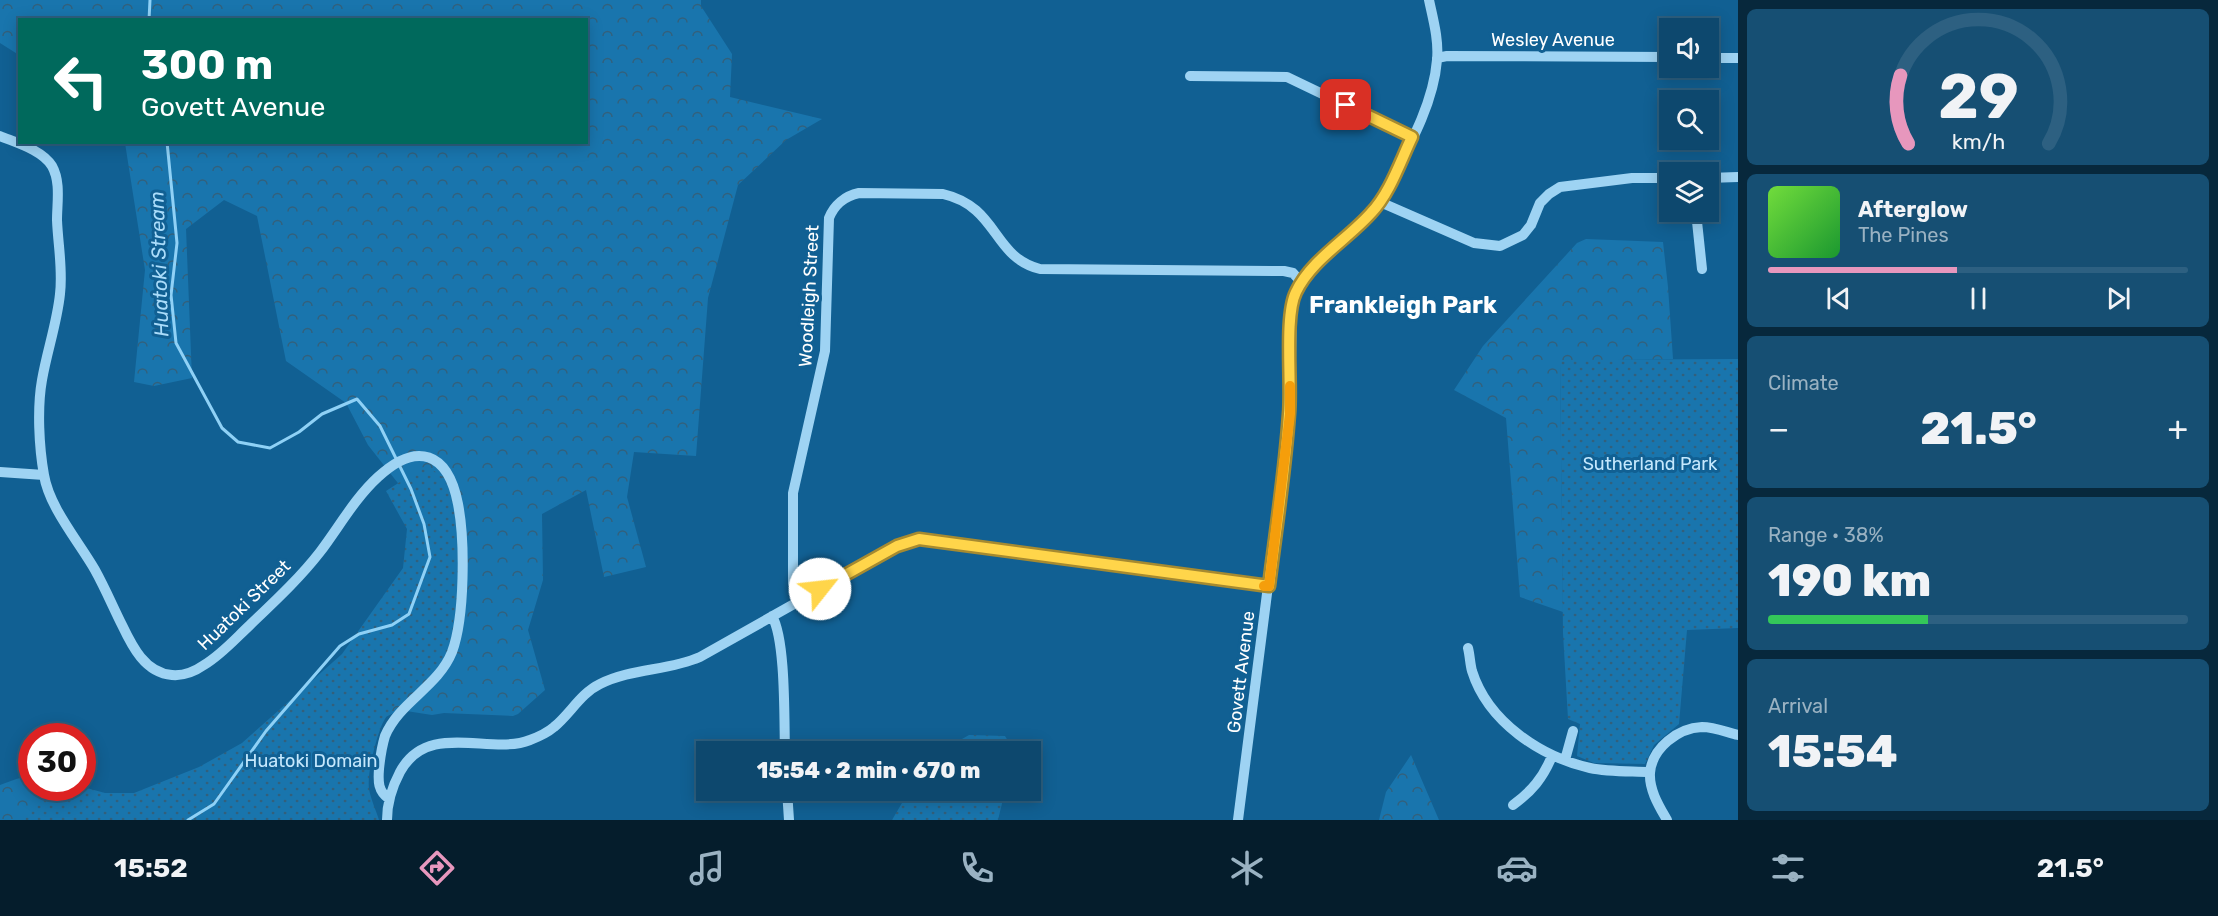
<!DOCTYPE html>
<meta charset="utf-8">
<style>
body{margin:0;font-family:Rubik,sans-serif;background:#164f73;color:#f1f3f6;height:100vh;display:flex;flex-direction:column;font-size:22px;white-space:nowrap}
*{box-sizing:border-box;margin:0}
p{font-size:20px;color:#9ab2c2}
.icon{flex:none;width:33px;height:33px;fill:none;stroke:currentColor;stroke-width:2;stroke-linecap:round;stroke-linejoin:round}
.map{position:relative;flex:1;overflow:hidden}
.details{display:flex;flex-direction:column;gap:9px;padding:9px;background:#07283c;width:480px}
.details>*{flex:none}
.hud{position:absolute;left:18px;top:18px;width:570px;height:126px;border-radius:0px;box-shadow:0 3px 15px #0003,0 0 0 2px #2d6081;background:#00695c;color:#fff;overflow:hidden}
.buttons{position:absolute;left:1659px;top:18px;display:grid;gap:12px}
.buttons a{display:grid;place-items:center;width:60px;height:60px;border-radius:0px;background:#0d486e;box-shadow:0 3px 15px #0003,0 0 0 2px #2d6081;font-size:30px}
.speed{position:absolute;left:18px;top:723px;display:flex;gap:12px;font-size:30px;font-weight:700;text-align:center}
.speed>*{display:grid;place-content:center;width:78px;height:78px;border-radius:50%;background:#0d486e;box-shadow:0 3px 15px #0003,0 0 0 2px #2d6081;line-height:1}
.speed .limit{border:9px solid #d22;background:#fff;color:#111}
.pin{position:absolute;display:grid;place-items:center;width:51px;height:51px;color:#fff;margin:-26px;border-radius:12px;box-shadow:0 3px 9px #0006}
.me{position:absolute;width:66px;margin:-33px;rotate:61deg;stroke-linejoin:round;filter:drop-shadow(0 0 4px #0008)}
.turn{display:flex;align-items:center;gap:21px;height:126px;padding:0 24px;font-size:27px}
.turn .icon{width:78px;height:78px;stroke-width:2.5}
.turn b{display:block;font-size:42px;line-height:51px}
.big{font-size:45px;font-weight:800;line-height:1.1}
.details .card{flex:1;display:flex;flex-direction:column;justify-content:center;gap:9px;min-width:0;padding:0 21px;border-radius:9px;background:#164f73}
.details .dial{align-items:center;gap:0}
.dial svg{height:156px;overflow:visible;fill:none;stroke:#2d6081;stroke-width:7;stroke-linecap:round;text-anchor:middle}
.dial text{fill:#f1f3f6;stroke:none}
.song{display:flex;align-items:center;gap:18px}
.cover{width:72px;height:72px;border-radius:9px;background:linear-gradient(135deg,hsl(100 70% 55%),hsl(130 70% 35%))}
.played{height:6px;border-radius:3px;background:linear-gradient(90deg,#e797bd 45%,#2d6081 45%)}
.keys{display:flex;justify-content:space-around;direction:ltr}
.heat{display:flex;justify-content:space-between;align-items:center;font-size:33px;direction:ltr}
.charge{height:9px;border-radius:4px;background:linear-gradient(90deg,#34c759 38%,#2d6081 0)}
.trip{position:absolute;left:696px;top:741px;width:345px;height:60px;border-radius:0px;background:#0d486e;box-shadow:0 3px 15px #0003,0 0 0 2px #2d6081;font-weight:800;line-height:60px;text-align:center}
.tab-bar{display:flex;height:96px;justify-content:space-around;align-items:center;background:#051d2c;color:#9ab2c2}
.tab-bar .icon{width:42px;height:42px}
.tab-bar .selected{color:#e797bd}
.tab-bar b{font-size:27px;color:#f1f3f6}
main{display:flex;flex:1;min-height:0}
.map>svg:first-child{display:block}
</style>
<main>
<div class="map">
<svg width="1738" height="820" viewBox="0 0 1738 820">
<defs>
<pattern id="forest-crowns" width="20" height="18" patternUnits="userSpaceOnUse" patternTransform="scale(1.5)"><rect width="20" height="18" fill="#1975ad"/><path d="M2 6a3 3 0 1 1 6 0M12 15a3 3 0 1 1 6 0" fill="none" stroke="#32607c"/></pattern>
<pattern id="park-dots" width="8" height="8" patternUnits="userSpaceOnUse" patternTransform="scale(1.5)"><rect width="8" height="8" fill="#1975ad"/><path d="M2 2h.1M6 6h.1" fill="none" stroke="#32607c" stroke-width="1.8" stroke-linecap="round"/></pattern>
</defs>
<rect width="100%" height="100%" fill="#116093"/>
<path fill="url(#forest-crowns)" d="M0 0H701V6L732 54 730 97 822 119 786 140 738 185 708 298 696 456 634 452 627 497 646 567 604 577 586 490 542 514 543 580 528 630 545 690 518 714 513 716 444 713 432 715 400 710 305 756V820H0V785L30 774 32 788H52L89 811 213 780 403 607 412 501 368 445 346 403 286 361 257 216 224 200 186 229 192 378 154 386 134 382 145 270 125 143 586 142V20H20L19 55 0 43Z
M1586 239 1663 242 1668 287 1673 359 1560 361 1563 612 1520 597 1506 418 1454 390 1483 346 1577 243Z
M1411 755 1439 820H1379L1386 792Z"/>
<path fill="url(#park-dots)" d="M1738 359V628L1687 630 1679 724 1654 745 1645 764 1594 763 1577 756 1580 724 1568 719 1563 633 1560 360Z
M423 467C432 469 440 473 445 481 465 511 459 635 441 665 438 670 432 674 427 677 410 692 390 705 381 727 375 743 367 773 369 789 371 800 376 810 379 820H24L45 794 64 788 83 787 105 793H134L199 767 242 743 342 654 403 568 407 529 386 491Z
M969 735 1005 736 1014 751H941Z
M909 791V790L1005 791 998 820H892Z"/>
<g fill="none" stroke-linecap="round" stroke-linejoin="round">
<path stroke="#8fd1f6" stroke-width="3" d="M149 20 150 0
M167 142 177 243 171 295 176 343 222 428 238 442 270 448 299 432 322 414 357 399 380 426 411 489 424 524 430 557 409 614 392 625 359 634 340 646 266 731 214 804 188 820"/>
<path stroke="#9ed3f3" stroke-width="10" d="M1437 58 1447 56 1670 57
M1708 58H1738
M1190 76 1287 77 1412 137
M0 136C17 143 42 150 52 166 61 182 57 203 57 220 58 245 63 269 60 294 57 323 47 351 42 380 37 408 39 447 44 475 49 507 79 542 95 570 105 588 113 607 122 625 132 646 145 673 172 675 184 676 194 672 204 665 221 655 235 639 250 625 274 602 299 579 320 552 339 527 355 498 378 477 417 441 448 452 458 504 465 540 465 617 452 652 438 687 399 702 385 736 382 746 380 759 379 769 378 782 378 791 389 799
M1708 178 1738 177
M1380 202 1474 243 1500 246 1523 235 1531 225 1540 203 1549 194 1560 187 1632 178H1670
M1696 212 1702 269
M0 472 44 475
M801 600 793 583V493L825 351 829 218C834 205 845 196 859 193L943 194C999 207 992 257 1040 269L1284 271 1293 273 1301 282
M772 616C786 640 784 720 785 752
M1468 648C1470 656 1470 664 1472 671 1488 722 1541 757 1590 768 1609 772 1630 771 1650 772
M1565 760 1573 731
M787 790 789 820
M1513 805C1532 791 1543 778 1552 756
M387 820C387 803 392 787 400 772 428 720 491 756 530 740 538 737 547 733 554 727 570 714 581 693 600 684 632 668 668 671 700 657L897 546 919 539 1269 586
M1238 820 1290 414 1292 303 1301 282 1371 213 1380 202C1402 158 1433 110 1437 60 1439 40 1433 19 1429 0
M1667 820C1659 806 1649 790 1650 773 1652 748 1678 728 1702 727 1714 727 1726 732 1738 735"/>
</g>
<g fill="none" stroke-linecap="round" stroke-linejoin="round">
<defs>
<path id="route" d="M820 589 897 546 919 539 1269 586C1276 529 1285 472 1289 414 1292 384 1284 316 1296 292 1311 260 1348 239 1371 213 1390 193 1400 162 1412 137L1346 105"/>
</defs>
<use href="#route" stroke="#a68a30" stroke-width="15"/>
<use href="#route" stroke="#ffd54a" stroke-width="10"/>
<path stroke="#f59e0b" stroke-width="10" d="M1264 586H1269L1290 414V386"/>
</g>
<g text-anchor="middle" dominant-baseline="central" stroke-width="6" stroke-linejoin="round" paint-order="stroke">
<g font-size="18" fill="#fff" stroke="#116093">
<text x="1553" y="40">Wesley Avenue</text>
<text transform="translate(809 296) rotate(-87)">Woodleigh Street</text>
<text transform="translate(244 605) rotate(-44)">Huatoki Street</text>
<text transform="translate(1241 672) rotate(-83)">Govett Avenue</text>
</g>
<g font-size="18" fill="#c5e8fd" stroke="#116093">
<text x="1650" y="464">Sutherland Park</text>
<text x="311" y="761">Huatoki Domain</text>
</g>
<g font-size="20" font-style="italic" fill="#aadcfa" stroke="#116093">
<text transform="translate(159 264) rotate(-92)">Huatoki Stream</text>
</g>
<g font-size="24" font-weight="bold" fill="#fff" stroke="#116093">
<text x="1403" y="305">Frankleigh Park</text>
</g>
</g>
</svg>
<div class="buttons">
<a><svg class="icon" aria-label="sound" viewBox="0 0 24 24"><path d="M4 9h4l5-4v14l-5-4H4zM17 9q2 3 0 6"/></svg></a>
<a><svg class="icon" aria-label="search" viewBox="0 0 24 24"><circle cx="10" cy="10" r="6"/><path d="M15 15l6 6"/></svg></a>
<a><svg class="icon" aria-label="layers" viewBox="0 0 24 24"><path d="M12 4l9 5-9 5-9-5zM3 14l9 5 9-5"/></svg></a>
</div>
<div class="speed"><div class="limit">30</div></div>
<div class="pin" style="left:1346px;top:105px;background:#d93025"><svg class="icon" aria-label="arrive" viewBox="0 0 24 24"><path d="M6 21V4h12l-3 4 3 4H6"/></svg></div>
<svg class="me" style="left:820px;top:589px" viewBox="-20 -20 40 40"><circle r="19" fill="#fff"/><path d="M0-13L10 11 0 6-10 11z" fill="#ffd54a"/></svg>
<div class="trip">15:54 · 2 min · 670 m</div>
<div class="hud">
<div class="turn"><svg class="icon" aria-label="left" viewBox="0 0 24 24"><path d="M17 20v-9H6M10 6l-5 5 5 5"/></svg><div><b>300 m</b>Govett Avenue</div></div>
</div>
</div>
<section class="details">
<div class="card dial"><svg viewBox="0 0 100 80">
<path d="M14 69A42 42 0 1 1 86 69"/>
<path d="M14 69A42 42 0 0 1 10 34" stroke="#e797bd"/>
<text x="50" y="56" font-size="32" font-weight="700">29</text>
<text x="50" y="72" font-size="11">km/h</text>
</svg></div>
<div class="card">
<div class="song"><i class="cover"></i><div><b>Afterglow</b><p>The Pines</p></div></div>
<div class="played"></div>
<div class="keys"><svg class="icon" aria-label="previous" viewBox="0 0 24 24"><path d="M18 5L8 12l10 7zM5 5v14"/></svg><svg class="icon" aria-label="pause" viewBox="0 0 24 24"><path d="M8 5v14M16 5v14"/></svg><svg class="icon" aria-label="next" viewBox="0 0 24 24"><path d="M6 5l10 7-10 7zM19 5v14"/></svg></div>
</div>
<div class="card"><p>Climate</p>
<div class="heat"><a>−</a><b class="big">21.5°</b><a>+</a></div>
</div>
<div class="card"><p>Range · 38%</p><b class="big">190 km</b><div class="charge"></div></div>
<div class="card"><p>Arrival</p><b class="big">15:54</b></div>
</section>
</main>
<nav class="tab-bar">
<b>15:52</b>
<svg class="icon selected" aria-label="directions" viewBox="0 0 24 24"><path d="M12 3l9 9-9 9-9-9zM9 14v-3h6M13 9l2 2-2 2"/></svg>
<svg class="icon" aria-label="music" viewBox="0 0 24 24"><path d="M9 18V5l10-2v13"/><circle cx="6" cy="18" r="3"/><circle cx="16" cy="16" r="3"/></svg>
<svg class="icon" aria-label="phone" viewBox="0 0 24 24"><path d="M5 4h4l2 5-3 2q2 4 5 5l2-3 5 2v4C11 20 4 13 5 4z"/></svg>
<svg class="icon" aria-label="climate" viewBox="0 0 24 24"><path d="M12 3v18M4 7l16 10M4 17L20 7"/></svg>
<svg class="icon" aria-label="car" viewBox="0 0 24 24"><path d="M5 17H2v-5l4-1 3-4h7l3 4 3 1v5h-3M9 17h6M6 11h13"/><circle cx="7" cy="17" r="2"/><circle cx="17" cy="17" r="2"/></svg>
<svg class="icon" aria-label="filters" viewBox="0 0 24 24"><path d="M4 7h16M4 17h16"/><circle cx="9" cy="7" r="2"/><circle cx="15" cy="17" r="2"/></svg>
<b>21.5°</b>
</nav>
